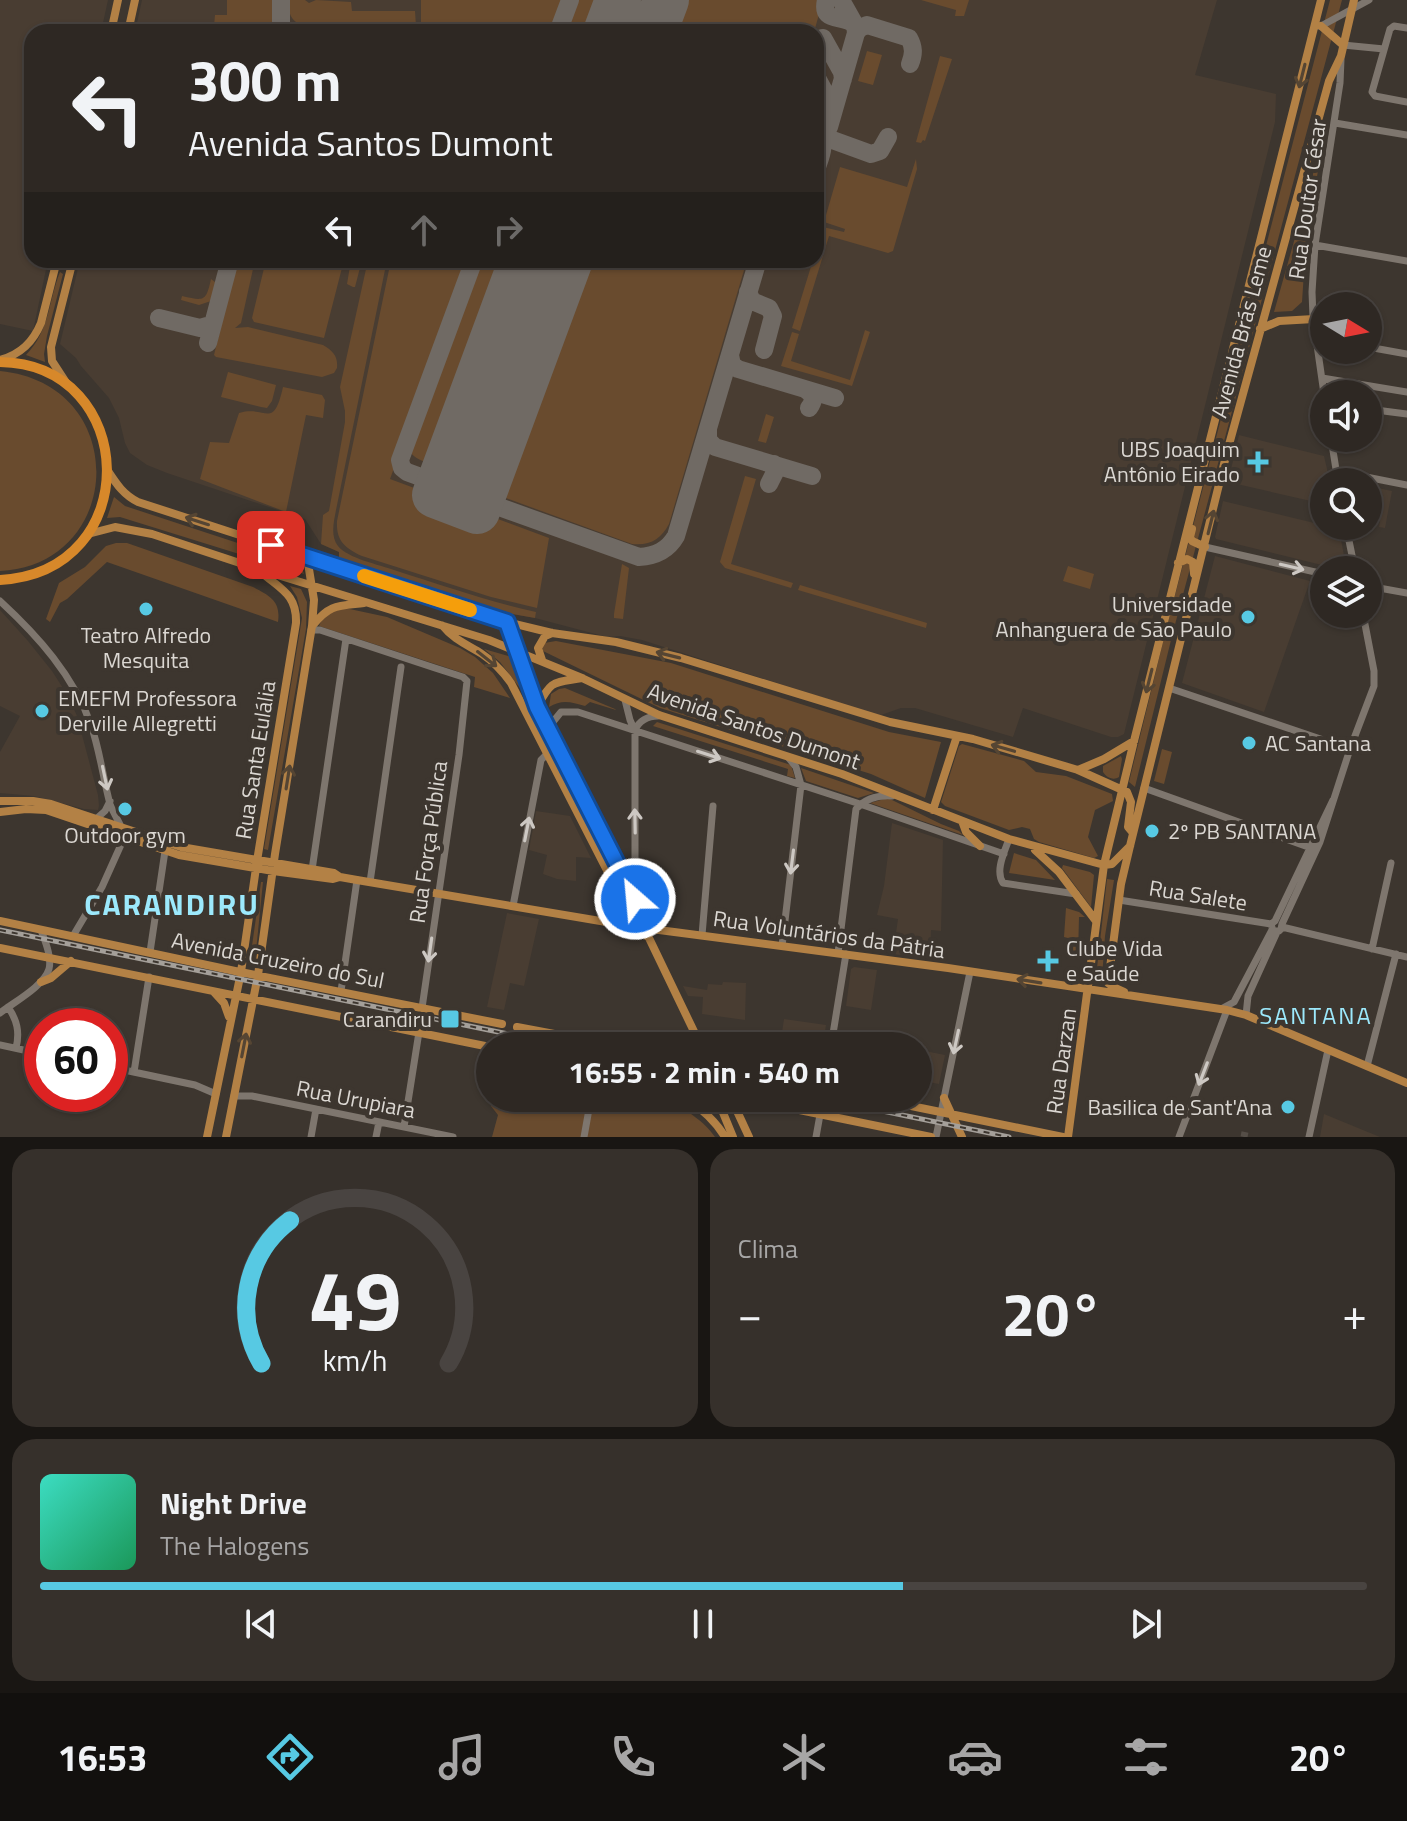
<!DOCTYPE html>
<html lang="pt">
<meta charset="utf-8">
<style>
body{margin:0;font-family:"Titillium Web",sans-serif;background:#36302b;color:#f1f3f6;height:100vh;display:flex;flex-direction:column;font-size:30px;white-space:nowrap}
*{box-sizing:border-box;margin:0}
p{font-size:26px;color:#a7a6a6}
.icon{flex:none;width:44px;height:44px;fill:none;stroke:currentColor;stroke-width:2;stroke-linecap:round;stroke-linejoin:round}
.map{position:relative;height:1137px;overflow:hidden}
.side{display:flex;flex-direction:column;gap:12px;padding:12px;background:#191613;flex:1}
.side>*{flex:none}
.guide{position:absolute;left:24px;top:24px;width:800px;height:244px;border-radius:24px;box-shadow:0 2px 6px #0004,0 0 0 2px #494441;background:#2e2823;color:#f1f3f6;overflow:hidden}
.needle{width:52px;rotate:100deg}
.controls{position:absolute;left:1310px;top:292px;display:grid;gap:16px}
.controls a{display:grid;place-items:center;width:72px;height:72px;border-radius:50%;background:#2e2823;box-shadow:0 2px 6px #0004,0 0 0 2px #494441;font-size:40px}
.speed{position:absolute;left:24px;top:1008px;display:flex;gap:16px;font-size:40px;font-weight:700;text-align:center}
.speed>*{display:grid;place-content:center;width:104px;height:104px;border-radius:50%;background:#2e2823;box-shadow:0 2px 6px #0004,0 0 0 2px #494441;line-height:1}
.speed .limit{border:12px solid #d22;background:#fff;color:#111}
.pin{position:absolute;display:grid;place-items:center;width:68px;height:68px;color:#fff;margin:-34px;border-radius:16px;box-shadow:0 4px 12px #0006}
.me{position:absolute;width:88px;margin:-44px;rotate:333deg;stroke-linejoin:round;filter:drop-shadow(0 0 6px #0008)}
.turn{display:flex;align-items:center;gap:28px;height:168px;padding:0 32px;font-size:36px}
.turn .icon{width:104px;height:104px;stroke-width:2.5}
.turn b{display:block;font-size:56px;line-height:68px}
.lanes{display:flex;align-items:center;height:76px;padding:0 32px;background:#0003;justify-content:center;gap:40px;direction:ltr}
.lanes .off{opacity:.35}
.big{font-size:60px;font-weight:700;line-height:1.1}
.side .card{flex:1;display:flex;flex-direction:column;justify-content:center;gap:12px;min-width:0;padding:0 28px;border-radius:24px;background:#36302b}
.side .dial{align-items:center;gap:0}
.dial svg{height:208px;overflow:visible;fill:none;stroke:#494441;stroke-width:7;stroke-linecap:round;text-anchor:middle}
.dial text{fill:#f1f3f6;stroke:none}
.song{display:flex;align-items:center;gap:24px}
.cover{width:96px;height:96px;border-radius:12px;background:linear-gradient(135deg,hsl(170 70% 55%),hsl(150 70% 35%))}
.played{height:8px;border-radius:4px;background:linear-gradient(90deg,#57c9e3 65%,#494441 65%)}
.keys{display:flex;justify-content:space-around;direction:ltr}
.heat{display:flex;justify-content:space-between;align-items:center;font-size:44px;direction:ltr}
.side .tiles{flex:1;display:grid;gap:12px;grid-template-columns:1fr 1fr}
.card:last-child{grid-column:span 2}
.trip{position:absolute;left:476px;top:1032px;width:456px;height:80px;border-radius:40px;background:#2e2823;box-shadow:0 2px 6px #0004,0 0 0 2px #494441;font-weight:700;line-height:80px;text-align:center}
.menu{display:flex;height:128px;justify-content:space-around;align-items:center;background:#12100e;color:#a7a6a6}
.menu .icon{width:56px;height:56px}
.menu .active{color:#57c9e3}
.menu b{font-size:36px;color:#f1f3f6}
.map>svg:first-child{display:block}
</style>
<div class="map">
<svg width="1407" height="1137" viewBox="0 0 1407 1137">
<rect width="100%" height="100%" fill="#3d362f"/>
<path fill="#493d32" d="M0 0H108L101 32H32V260H48L33 331 0 324Z
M142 0H1217L1195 75 1276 94 1275 122 1124 734 1118 737H1111L1023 708 1013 737 915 708H901L881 715 874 714 642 640 620 636 607 637 535 618 506 613 339 560V552L321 544 305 519 167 473 147 465 130 453 125 443 119 418 109 398 81 366 76 358 60 344 80 260H816V32H135Z
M1239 435 1324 456 1330 482H1324V504L1228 482Z
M1368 486 1392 491 1385 528 1379 527 1380 521 1368 518Z
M1223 501 1339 529 1346 566 1342 570 1216 539 1215 537Z
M1215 556 1310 581 1264 712 1182 683Z
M0 610 28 641 52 671 68 696 77 716 98 795 99 806 98 810 84 809 34 796 0 793V752L20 716 0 706Z
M536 811 570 816 591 858 576 857V881L557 879 543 874 547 855 529 850Z
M892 823 943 840 941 931 931 930 930 959 893 954 898 919 877 915 884 886Z
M507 913 539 919 524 986 510 983 504 1010 487 1007Z
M854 967 877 970 871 1010 846 1006 851 969Z
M723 982 746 983 745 1020 702 1014 703 997 688 996 683 986 707 990 708 984 722 985Z
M784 1019 826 1025 823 1045 781 1039Z
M895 1040 926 1046 925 1051 945 1055 939 1084 918 1080V1046H894Z
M1324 1114 1380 1137H1320Z"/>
<path fill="#694b2e" d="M227 0H274V32H262L261 29 217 28 214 26 215 15H227Z
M288 0H305L309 3 316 0 351 2 352 11H415L416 26 301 25C289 19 289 12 288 0Z
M421 0H566L556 26 547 31 521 28 421 27Z
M574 0H618L606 32H564V28Z
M666 0H823L814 32H654Z
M921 0H969L964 16H955L956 10Z
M1330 0H1342L1173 632 1135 787 1129 782 1166 630Z
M867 51 882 55 873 85 858 81Z
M940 56 952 59 925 141 923 140 921 143 916 142Z
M1324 135 1306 242 1302 302 1292 311 1274 312Z
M916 159 917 169 893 251 888 253 829 236 800 331 792 328 813 260H816V249L823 227 844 232 845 229 824 222 840 167 907 187Z
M237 260H255L241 323 235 328 248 327 323 345C333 351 338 356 337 368L334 373 322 377 216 357 214 355Z
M266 260H344L324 338 254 322 252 318Z
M351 260H362L355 287H353L347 284Z
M368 260H387L336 510C334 521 330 536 338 546 347 558 380 565 394 570 441 585 487 601 536 612L535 618 506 613 339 560V552L321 544 323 515 329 511 345 422V411L340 387Z
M391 260H470L390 479 549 538 537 608 491 597 362 556C345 548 336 541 337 521Z
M477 260H522L448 460 444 466 440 467C429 462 409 460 409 446Z
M570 260H747L669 524C661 539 650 546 632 544L492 493 488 488V481Z
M60 272 63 274 47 336 44 354 45 362 26 355C50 330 48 302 60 272Z
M211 279 215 282 216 285 211 301 199 305 181 300 182 296C204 301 206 302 211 279Z
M865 330 870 332 852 386 781 366 792 332 799 334 791 361 850 380Z
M0 371C132 384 125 565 0 571Z
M228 372 276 385 272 401 267 408 261 407 221 397Z
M283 387 322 395 325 400 323 418 306 415 286 512 200 479 210 442 229 443 239 413C267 405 273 431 283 387Z
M766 414 774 417 766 443 758 441Z
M745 476 756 479 731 564 793 583 791 588 725 568 720 562Z
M114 497 125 506 293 561 301 566 304 574 120 517 107 518Z
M116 543H127L253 587C270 596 281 601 278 622L107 562 67 599 60 603 50 622 46 619 59 583 85 567 106 546Z
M622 564 629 568 623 619 614 618V614Z
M1068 566 1094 574 1090 589 1063 581Z
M800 585 927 623 926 628 798 590Z
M290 586 301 589 307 602 306 629 268 850 264 849 302 618 297 597Z
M345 608 387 617 460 648 475 657 493 673 510 698 474 687 475 677 319 626C324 614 334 610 345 608Z
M556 641 671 663 889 732 941 742 925 798 871 774 660 708 543 651 542 647 544 643Z
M484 649 512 657 515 661 528 696 637 915H635L520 688 500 662Z
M565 688 615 709 616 710 590 702 585 706C571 702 562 699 549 707L551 694 559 689Z
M657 722 791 765 795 778 787 776 788 769 653 726Z
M962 744 1024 761 1036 772 1066 776 1112 794 1113 801 1095 810 1088 837 1098 856 1094 858 1039 842 1034 839 1030 829 1022 827 1009 830 945 806 941 802 942 799 959 746Z
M1162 749 1172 752 1164 784 1154 781Z
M1121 756 1122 759 1119 777C1113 781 1106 777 1103 772V766Z
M801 768 874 793 858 798 806 781Z
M888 798 941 824 959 831 963 835 870 803Z
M1014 853 1036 860 1055 880 1009 873Z
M1063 865 1090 872 1094 875 1091 907 1062 868Z
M1107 879 1114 880 1105 936 1102 978 1096 977Z
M261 882H263L255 961 250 960Z
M1066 908 1079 912 1085 917H1079L1078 956 1072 955V951H1068V938L1064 937Z
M493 1098H654C677 1103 702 1118 715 1137H492L498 1115 491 1106Z"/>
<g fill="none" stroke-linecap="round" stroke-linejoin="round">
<path stroke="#706a64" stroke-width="18" d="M281 0V32
M826 0C820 25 845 13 856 26
M558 32 570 0
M630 32 634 23
M856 33 860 28 867 25 909 38C914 47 914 54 910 64
M816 40 823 38 842 72 843 79
M816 76 831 104 833 113
M816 134 823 132 829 127 856 33 855 25 841 0
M816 134 871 154 880 151 888 137
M816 134C828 144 820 157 816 170
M748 292 752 301 769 308 773 316 764 350
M159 318 200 328 207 326
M208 343 230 260
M730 355 732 365 738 369 835 398
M805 389C814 395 815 400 809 408
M498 390 469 474 468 488 474 498 639 557C656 556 668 550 676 536L758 260
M708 430V440L715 447 812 476
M470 463 462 477 445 486 407 472 402 468 400 460 474 260
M769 484 776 470 774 464"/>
<path stroke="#706a64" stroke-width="46" d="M606 32 618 0
M654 32 666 0
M522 260 435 495 477 511 570 260"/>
<path stroke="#554e47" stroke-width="7" stroke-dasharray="7 3.5" stroke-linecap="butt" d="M1244 1137 1245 1132"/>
<path stroke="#7e766e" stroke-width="7" d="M1318 26H1321L1369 0
M1407 28 1394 26 1390 29 1372 92 1375 96 1407 102
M1343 45 1384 49
M1335 123 1407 135
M1315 245 1407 261
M1368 347 1407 354
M1322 378 1407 392
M1324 394 1313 317 1312 292 1315 245 1340 83 1341 59
M1368 409 1407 414
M1331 438 1338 482
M1336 471 1407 485
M1346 526 1355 570
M1205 547 1324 574
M1368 586 1407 593
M0 601C37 635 74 676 91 725 100 751 103 778 110 804 114 816 123 825 124 838L102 887 73 936
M311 630H320L435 668 463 677 467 681 459 755 422 1008
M1169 688 1350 749
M625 700 630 720 635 731
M548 728 561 712H578L860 804 1004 854
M1144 788 1311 848
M1333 800 1275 921 1271 924 1273 931H1279L1281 929 1282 924 1320 842 1350 749 1374 686V671L1363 614
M96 819 105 811 110 801
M1009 839C1004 853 995 871 1003 883L1076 894
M312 870 346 639
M370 882 401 667
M635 899V731C638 721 648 716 658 716
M1119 900 1271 924
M513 906 541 760 547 754
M1282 927 1407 957
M702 935 713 806
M782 946 801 785 796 767 788 757
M1372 949 1391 863
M150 952 165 851
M838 953 856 809C866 798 878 795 892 796
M341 991 357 880
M8 1007C17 1020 20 1032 16 1048
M1221 1009 1234 1002 1272 930
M0 1013C14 1002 44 986 49 969 52 957 45 941 41 930
M1246 1015 1248 996 1277 932
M0 1045 42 1054
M831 1046 846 954
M1367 1066 1396 954
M110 1067 195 1085 216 1094
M134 1072 149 977
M234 1096H252L453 1137
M404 1127 419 1032
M311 1137 316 1109
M376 1137 379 1122
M584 1137 591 1098
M816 1137 823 1098
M936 1137 970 972
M1179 1137 1227 1010
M1309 1137 1328 1050"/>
<path stroke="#b38145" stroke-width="8" d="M1321 26 1343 45
M111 32 118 0
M128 32 135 0
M1260 329 1279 321 1314 319
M0 360C21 354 33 342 41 323L57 260
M67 384 52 361 51 347 73 260
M108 471C117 485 124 495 138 502L507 622 552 633 616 642 681 658 890 722 973 739 1078 770 1127 792 1131 802 1128 827 1133 833
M1192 529 1190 537 1192 541 1205 547
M88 534 115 527 152 534 258 569 489 640 582 678 659 715 842 774 1009 839 1104 865 1112 864 1130 846
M1178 563 1187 559 1193 562 1194 574
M507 622 537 707 649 929
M313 625C330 604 338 606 364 603
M443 626C454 640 468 645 482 654 494 662 503 672 511 683L636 927 649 938 701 1046
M542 660 538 648 545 636 552 633
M537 707C552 679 553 683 582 678
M1078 770 1104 759 1134 741
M0 801H33L51 804 181 847 334 873 340 877
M933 810 957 736
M0 812 26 809 46 810 179 855 273 871 333 879 340 877 357 880 636 927 948 968 1227 1010 1246 1015 1407 1083
M962 821 966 832 980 846
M1035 850 1059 872 1096 921
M0 921 235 971 502 1024
M0 948 490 1047
M41 982 51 978 71 961
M214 992 224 1003 229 1017
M1124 992 1113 987 1108 983 1121 884 1130 846 1227 452 1329 81 1341 56 1354 0
M517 1027 618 1046
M686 1098C702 1109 715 1120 725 1137
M717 1098 733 1137
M731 1098 749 1137
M741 1098 931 1137
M812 1098 820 1114
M872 1098 1063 1137
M944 1098 962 1137
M207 1137 241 972 257 861 296 623C297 594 280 589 261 572
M226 1137 258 975 275 854 312 626 314 600 307 557
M1068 1137 1104 865 1134 741 1321 0"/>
<path stroke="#d7882a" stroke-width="10" d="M0 362C139 364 146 572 0 580"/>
<defs>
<path id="rail" d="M0 930 567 1046
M799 1098 830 1104
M819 1098 1009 1137"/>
</defs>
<use href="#rail" stroke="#a49f99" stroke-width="5"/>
<use href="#rail" stroke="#3d362f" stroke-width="2" stroke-dasharray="6" stroke-linecap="butt"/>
</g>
<defs><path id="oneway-shaft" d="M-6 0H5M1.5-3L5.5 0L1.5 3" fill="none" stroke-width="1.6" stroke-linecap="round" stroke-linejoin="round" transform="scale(2)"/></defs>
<g stroke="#554533">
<use href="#oneway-shaft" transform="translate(1302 76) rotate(104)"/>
<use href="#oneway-shaft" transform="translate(197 521) rotate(-162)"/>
<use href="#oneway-shaft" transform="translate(1211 522) rotate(-76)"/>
<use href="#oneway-shaft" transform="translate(668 655) rotate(-166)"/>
<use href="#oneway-shaft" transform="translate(487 659) rotate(38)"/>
<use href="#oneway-shaft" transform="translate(1149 681) rotate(104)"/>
<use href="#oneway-shaft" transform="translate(1003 748) rotate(-164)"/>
<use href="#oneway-shaft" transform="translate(288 777) rotate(-81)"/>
<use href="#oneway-shaft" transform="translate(1029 981) rotate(-171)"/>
<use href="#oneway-shaft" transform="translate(244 1045) rotate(-79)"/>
</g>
<g stroke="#cdc8c3">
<use href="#oneway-shaft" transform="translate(1292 567) rotate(13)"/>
<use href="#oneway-shaft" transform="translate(709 755) rotate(18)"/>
<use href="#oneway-shaft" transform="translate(105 778) rotate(78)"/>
<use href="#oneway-shaft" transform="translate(635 821) rotate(-91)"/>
<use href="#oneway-shaft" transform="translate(527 829) rotate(-79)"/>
<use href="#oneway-shaft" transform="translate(792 862) rotate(97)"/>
<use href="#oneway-shaft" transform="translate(430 950) rotate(98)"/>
<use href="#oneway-shaft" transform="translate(956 1042) rotate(102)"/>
<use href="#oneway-shaft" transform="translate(1203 1074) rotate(111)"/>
</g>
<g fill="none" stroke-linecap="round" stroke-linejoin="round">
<defs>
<path id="route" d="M271 545 507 622 537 707 635 899"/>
</defs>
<use href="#route" stroke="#114b97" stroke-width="20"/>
<use href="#route" stroke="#1a73e8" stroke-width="14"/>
<path stroke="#f59e0b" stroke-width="14" d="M364 576 470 610"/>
</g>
<g fill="#57c9e3" stroke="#3d362f" stroke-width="3">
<path d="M1254 450h8v8h8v8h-8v8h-8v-8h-8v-8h8z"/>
<circle cx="146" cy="609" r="8"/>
<circle cx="1248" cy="617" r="8"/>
<circle cx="42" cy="711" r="8"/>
<circle cx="1249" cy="743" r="8"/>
<circle cx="125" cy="809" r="8"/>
<circle cx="1152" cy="831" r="8"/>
<path d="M1044 949h8v8h8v8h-8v8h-8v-8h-8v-8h8z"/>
<rect x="440" y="1009" width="20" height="20" rx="4"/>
<circle cx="1288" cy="1107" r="8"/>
</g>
<g text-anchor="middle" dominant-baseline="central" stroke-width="8" stroke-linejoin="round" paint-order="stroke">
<g font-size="22" fill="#dbd7d2" stroke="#3d362f">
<text transform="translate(1307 199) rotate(-82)">Rua Doutor César</text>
<text transform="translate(1241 332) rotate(-75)">Avenida Brás Leme</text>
<text transform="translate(754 726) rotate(19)">Avenida Santos Dumont</text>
<text transform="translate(255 760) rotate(-81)">Rua Santa Eulália</text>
<text transform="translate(428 842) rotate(-82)">Rua Força Pública</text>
<text transform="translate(1198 895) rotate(9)">Rua Salete</text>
<text transform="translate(829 934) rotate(8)">Rua Voluntários da Pátria</text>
<text transform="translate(278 960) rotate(11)">Avenida Cruzeiro do Sul</text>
<text transform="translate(1061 1061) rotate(-82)">Rua Darzan</text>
<text transform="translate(356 1099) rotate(11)">Rua Urupiara</text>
</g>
<g font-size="22" fill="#dbd7d2" stroke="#3d362f" text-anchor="end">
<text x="1240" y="449">UBS Joaquim<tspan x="1240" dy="25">Antônio Eirado</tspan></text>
<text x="1232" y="604">Universidade<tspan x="1232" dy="25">Anhanguera de São Paulo</tspan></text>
<text x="146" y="635" text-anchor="middle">Teatro Alfredo<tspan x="146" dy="25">Mesquita</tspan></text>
<text x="58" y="698" text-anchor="start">EMEFM Professora<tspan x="58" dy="25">Derville Allegretti</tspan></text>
<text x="1265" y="743" text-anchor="start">AC Santana</text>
<text x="1168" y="831" text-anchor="start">2º PB SANTANA</text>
<text x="125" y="835" text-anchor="middle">Outdoor gym</text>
<text x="1066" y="948" text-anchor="start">Clube Vida<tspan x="1066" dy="25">e Saúde</tspan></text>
<text x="432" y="1019">Carandiru</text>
<text x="1272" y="1107">Basilica de Sant'Ana</text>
</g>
<g font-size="24" letter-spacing="2" fill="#9ce9fc" stroke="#3d362f">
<text x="1316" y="1015">SANTANA</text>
</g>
<g font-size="30" font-weight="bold" letter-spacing="2" fill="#9ce9fc" stroke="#3d362f">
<text x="172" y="904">CARANDIRU</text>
</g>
</g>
</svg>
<div class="controls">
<a><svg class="needle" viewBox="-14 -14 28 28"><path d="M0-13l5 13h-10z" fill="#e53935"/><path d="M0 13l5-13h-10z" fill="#a7a6a6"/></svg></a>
<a><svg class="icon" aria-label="sound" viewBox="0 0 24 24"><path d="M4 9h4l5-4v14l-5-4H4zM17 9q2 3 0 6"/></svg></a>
<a><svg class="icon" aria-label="search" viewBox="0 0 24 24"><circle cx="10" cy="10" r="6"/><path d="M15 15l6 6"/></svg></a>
<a><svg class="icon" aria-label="layers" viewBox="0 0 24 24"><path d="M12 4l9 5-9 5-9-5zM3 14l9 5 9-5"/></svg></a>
</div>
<div class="speed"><div class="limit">60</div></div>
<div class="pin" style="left:271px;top:545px;background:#d93025"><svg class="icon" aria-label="arrive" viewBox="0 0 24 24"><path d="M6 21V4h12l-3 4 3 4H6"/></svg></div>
<svg class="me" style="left:635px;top:899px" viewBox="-20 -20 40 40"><circle r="17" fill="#1a73e8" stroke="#fff" stroke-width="3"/><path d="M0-11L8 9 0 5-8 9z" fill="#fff"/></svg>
<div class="trip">16:55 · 2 min · 540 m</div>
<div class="guide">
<div class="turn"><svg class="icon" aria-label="left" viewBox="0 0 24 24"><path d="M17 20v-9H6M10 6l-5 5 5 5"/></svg><div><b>300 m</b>Avenida Santos Dumont</div></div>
<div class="lanes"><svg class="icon" aria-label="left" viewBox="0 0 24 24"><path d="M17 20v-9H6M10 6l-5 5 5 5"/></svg><svg class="icon off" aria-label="ahead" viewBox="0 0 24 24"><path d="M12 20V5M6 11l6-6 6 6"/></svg><svg class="icon off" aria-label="right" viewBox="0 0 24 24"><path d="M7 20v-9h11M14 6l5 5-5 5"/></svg></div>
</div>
</div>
<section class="side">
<div class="tiles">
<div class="card dial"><svg viewBox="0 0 100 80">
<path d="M14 69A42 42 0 1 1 86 69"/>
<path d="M14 69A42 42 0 0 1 25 14" stroke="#57c9e3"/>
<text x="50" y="56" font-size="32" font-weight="700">49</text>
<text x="50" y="72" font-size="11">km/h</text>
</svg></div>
<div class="card"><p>Clima</p>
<div class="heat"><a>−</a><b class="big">20°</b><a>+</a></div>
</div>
<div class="card">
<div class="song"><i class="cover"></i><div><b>Night Drive</b><p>The Halogens</p></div></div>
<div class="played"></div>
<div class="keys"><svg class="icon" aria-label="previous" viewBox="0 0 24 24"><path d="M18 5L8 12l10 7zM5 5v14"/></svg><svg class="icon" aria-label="pause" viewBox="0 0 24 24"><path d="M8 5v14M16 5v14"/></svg><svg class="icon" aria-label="next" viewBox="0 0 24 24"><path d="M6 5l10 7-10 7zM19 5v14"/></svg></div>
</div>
</div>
</section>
<nav class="menu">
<b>16:53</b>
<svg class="icon active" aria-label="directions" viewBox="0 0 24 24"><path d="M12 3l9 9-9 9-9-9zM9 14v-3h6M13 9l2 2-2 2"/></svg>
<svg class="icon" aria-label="music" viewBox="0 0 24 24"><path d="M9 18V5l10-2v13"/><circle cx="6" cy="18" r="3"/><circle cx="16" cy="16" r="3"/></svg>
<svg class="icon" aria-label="phone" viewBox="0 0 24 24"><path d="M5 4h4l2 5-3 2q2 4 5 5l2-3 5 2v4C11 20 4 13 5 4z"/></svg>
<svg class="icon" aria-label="climate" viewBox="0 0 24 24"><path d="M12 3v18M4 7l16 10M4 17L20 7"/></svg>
<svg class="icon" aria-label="car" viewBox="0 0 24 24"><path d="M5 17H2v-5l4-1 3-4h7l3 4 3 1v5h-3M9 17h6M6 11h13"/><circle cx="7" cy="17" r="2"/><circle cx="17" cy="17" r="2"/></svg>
<svg class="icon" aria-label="filters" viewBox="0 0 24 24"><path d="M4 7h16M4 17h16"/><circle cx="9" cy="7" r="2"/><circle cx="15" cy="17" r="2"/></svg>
<b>20°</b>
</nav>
